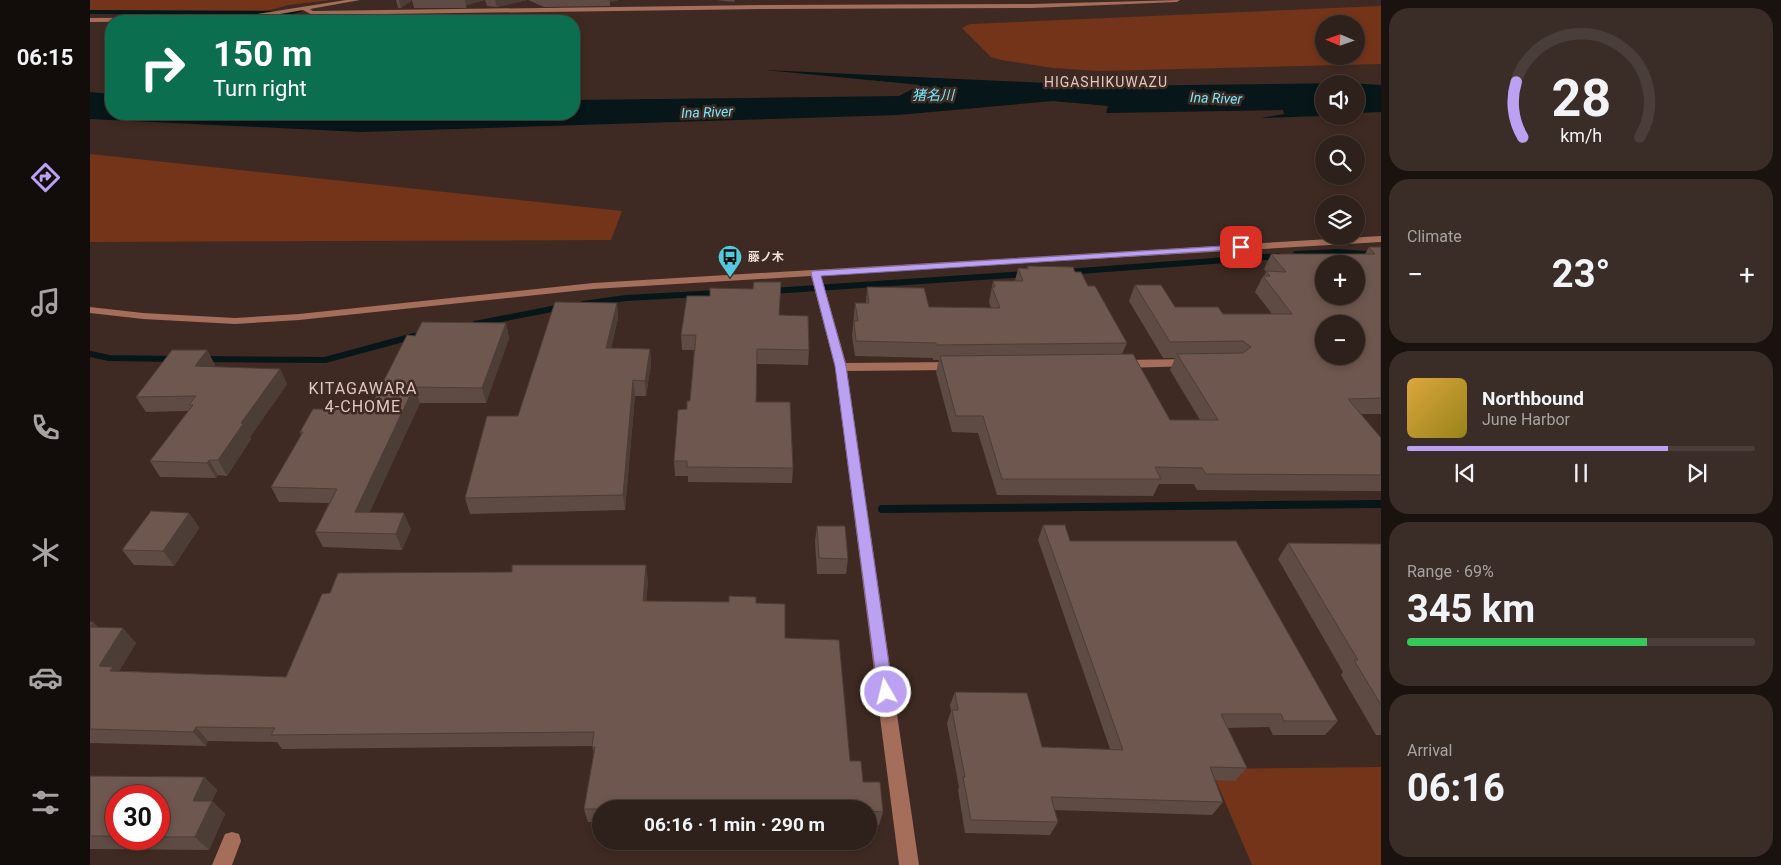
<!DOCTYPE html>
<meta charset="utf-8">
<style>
body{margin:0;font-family:Roboto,"Noto Sans JP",sans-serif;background:#3a2d27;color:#f1f3f6;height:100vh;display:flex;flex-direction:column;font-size:19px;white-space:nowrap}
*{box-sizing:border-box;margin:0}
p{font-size:16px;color:#a7a3a2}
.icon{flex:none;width:28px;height:28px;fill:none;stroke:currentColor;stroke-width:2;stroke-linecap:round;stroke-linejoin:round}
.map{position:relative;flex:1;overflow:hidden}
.side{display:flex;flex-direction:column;gap:8px;padding:8px;background:#19120e;width:400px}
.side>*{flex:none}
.guide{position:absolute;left:15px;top:15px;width:475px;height:105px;border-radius:20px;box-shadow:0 2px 8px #0003,0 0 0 1px #493e39;background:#0b6e4f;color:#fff;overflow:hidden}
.needle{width:32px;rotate:272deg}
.buttons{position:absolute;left:1225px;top:15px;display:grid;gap:10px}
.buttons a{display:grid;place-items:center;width:50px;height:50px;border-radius:50%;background:#2e201a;box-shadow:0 2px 8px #0003,0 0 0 1px #493e39;font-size:25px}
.speed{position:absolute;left:15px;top:785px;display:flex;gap:10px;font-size:25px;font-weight:700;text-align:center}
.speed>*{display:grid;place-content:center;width:65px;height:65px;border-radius:50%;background:#2e201a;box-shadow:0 2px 8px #0003,0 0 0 1px #493e39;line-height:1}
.speed .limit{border:8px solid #d22;background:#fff;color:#111}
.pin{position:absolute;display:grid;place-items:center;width:42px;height:42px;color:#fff;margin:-21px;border-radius:10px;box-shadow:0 2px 8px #0006}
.me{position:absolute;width:55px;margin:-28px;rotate:352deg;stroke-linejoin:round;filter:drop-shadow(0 0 4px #0008)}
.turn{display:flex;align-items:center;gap:18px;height:105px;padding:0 25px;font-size:22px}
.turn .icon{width:65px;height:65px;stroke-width:2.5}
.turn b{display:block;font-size:35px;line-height:42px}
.big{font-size:38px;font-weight:700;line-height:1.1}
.side .tile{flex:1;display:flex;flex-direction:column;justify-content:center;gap:8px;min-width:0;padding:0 18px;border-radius:20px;background:#3a2d27}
.side .dial{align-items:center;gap:0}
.dial svg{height:130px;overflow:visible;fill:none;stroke:#493e39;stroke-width:7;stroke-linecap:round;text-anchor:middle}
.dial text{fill:#f1f3f6;stroke:none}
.song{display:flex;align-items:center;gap:15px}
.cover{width:60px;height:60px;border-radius:8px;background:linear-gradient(135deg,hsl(40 70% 55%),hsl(50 70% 35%))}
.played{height:5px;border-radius:2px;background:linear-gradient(90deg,#bca0f2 75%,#493e39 75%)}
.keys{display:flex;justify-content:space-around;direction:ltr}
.heat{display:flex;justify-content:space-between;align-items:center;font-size:28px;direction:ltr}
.charge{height:8px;border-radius:4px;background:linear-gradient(90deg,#34c759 69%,#493e39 0)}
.trip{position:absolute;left:502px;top:800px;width:285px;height:50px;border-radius:25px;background:#2e201a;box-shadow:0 2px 8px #0003,0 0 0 1px #493e39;font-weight:700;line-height:50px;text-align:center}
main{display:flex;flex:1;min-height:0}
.dock{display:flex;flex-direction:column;width:90px;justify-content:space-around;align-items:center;background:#120d0a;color:#a7a3a2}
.dock .icon{width:35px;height:35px}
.dock .selected{color:#bca0f2}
.dock b{font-size:22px;color:#f1f3f6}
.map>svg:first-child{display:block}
</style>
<main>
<nav class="dock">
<b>06:15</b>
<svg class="icon selected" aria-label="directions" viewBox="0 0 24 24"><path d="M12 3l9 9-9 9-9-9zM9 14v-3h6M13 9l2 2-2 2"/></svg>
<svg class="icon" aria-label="music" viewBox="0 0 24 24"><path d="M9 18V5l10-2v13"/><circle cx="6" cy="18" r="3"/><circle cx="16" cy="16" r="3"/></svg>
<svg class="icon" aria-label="phone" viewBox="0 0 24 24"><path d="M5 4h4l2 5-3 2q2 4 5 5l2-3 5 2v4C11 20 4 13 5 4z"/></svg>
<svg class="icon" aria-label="climate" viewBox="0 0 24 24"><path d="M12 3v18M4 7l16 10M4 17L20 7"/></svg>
<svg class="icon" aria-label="car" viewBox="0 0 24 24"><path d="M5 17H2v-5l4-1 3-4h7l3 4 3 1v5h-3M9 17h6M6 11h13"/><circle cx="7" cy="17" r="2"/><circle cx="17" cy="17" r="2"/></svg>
<svg class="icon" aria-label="filters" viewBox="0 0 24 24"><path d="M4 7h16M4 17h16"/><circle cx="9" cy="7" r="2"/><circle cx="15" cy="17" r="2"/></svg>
</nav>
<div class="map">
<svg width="1291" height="865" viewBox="0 0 1291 865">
<rect width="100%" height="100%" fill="#3e2a22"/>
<path fill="#74341a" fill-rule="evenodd" d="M0 0H241L198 5 181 10 159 14 31 17 39 12H0Z
M1291 6V64L1009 71 963 68 911 60 901 57 872 28 880 24ZM1234 24H1266V56H1234Z
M0 154 532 211 521 240 0 242Z
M1291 767V865H1162L1121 769Z"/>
<path fill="#071618" d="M675 70 1021 86 1259 83 1291 85V112L1266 113V84H1234V116L1171 118 1194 114 1193 110 1016 113 1018 106 963 101 808 115 271 132 0 119V92L21 94V114H484V100L809 96 830 85Z"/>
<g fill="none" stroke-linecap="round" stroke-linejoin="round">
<path stroke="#071618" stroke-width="4" d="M0 12 198 13 210 10"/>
<path stroke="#071618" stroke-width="6" d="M1206 254 1247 252 1291 255
M977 272 1189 256
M682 291 935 274
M493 304 536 298 628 293
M385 324 472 307
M0 354 19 358 85 359
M112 359 235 360 324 336"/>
<path stroke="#071618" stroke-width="8" d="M792 509 1291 504"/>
<path fill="#a46e5a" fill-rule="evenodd" d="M256 0H270L220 9 223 11 673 5 942 4 1090 0 1087 2 942 8 673 9 222 15 213 10 149 21 0 22V18L149 17Z
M1291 236V242L731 275 756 363 863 362 869 366 863 370 757 371 829 865H809L745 367 721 276 503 289 209 320 145 324 53 319 0 313V307L53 313 145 318 209 314 503 283Z
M1100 359 1104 360 1106 363 1104 366 1033 368 1027 364 1033 360Z
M142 832 149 834 151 841 142 865H122L135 834Z"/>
</g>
<path fill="#5e4b43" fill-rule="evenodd" d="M306 0H322L311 8H308Z
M322 0H395L377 5 376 8H324Z
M395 0H437L407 7 397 6Z
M438 0H529L520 2V6L454 7Z
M626 0H645L644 2Z
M1279 247H1291V414H1271L1291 438V491L1107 490 1104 484H1069L1063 496 907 495 888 433 862 432 846 372 849 360H843V358L765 356 762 336 765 303H776L777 287 839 307 901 308 899 302 903 281H925L928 268H937L938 266 985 272 998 286 1037 343 1032 354 1080 420H1110L1080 370 1085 358H1073L1039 301 1045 285 1085 307 1133 314H1182L1165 292 1173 276H1174L1176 272 1174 269 1181 254H1275Z
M527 303 528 318 521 348 560 349 561 364 556 396H545L535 510 380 514 375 498 428 416Z
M689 315 719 350 718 365 667 364 666 402 703 468 702 483 598 482V476H585L584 461 597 409 600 401 604 350H592L591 335Z
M416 323 419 338 396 403H330L279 512 321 529 312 550 233 547 225 532 239 503 189 502 181 487 211 435 210 432 279 410 325 336Z
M117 350 125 365 124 367 190 369 197 384 160 437 161 439 137 476 128 475 126 478 70 477 60 461 98 411 56 412 46 397Z
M99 513 109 528 84 566 44 565 32 550Z
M953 525 980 541 1248 721 1235 735H1183L1179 727 1137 728 1157 768 1145 781 1125 780 1133 802 1122 815 964 810 968 822 960 835 875 833 868 790 869 787 857 723 861 711 860 705 865 692 952 747 1020 749 948 540Z
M727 526 758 559 756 574H727L725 541Z
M1198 543 1291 544V735H1286L1251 675 1253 672 1188 559Z
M558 581 556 601 666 603 695 638 760 761 793 812 789 825 779 824V809H511V822H498L494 809 504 753 502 746 192 749 187 742 118 741 116 746 0 743V622H3L9 628 46 643 29 671 196 677Z
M0 776 114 777 127 790 122 801 135 814 119 850 0 849ZM26 796H69V839H26Z"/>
<path fill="#4c3d37" d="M309 0H322L311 8Z
M375 0H395L377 5 376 8Z
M405 0H437L407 7Z
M519 0H529L520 2Z
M527 303 528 318 518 363 516 348Z
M416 323 419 338 396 403 392 388Z
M560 349 561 364 556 396 555 381Z
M117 350 125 365 113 381 105 366Z
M190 369 197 384 160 437 161 439 137 476 128 460 151 423Z
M543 380 545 396 535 510 533 495Z
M324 387 330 403 273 527 265 512Z
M119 460 128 475 126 478 117 463Z
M99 513 109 528 84 566 73 551Z
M314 513 321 529 312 550 306 534Z
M556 565 558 581 555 616 553 601Z
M3 622 17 637 0 628V627Z
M33 628 46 643 28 673 36 681 9 666Z
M106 727 118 741 116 746 103 732Z
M114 777 127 790 122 801 135 814 119 850 105 837 103 801Z"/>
<path fill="#6d574e" stroke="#4c3d37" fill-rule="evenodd" d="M1279 247H1291V398L1258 399 1291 438V475L1116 474 1112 468 1065 467 1071 479H912L893 416H866L850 356 1043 354 1080 420H1128L1087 354 1153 353 1161 347 1153 341 1080 342 1045 285H1071L1085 307H1128L1133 314H1202L1173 276H1180L1176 271 1196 272 1181 254H1285ZM1234 264H1266V296H1234ZM1234 324H1266V356H1234Z
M938 266 983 267 985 272H991L998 286H1005L1037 343 846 345V343L766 341 764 321H768L765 303H779L777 287 834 288 839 307 910 308 902 287H905L903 281H933L928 268 938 269Z
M664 282H691L689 315 718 316 719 350 667 349 666 402H700L703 468 597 467V461H584L588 410 597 409V401H600L606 335H591L597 296H620V288L663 289Z
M465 302 527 303 516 348 560 349 555 381 543 380 533 495 375 498 397 416H428Z
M332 322 416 323 392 388 324 387 265 512 314 513 306 534 225 532 247 489 181 487 213 432H210L223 409 279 410 317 335 325 336Z
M82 350H117L105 366 190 369 151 423 153 424 128 460H119L117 463 60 461 103 405H99L106 396 46 397Z
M61 511 99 513 73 551 32 550Z
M953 525H975L980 541H1146L1248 721H1194L1191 714H1131L1157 768 1120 767 1133 802 961 797 968 822 881 820 873 777H875L862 710H868L865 692 937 693 952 747 1033 750Z
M727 526H755L758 559 729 558Z
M1198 543 1291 544V705L1264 660H1268Z
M422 565H556L553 601 639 602V596L666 597V603L695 604V638L749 640 760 761H771L773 782H790L793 812 779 811V809H710L650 807V809H494L505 747H502L504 732 181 735 185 728 106 727 103 732 0 729V627L33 628 9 666 23 667 20 671 196 677 232 594 240 593 248 573 422 572Z
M0 622H3L0 627Z
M0 776 114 777 103 801H122L105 837H69V796H26V836H0Z"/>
<path fill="#bca0f2" stroke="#7a689d" d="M1151 245 1156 247 1154 249 731 276 756 366 803 692 801 697 796 699 790 697 788 692 745 366 721 273 722 271Z"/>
<defs>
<symbol id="bus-pin" viewBox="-11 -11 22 30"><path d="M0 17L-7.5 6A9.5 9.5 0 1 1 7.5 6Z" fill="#53cadc" stroke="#3e2a22"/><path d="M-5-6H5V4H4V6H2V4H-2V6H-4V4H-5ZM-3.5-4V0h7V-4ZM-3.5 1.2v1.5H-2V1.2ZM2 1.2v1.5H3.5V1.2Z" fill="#111"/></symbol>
</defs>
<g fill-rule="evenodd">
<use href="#bus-pin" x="626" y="243" width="28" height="38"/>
</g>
<g text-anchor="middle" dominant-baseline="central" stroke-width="5" stroke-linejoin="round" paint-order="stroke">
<g font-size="12" font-weight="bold" fill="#eee0db" stroke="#3e2a22" text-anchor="start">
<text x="658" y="257">藤ノ木</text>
</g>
<g font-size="14" letter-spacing="1" fill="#e3c8bf" stroke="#3e2a22">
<text x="1016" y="82">HIGASHIKUWAZU</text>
</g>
<g font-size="14" font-style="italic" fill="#70e9fb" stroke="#3e2a22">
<text x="843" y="95">猪名川</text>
<text transform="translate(1126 98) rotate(2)">Ina River</text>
<text transform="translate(617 112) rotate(-2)">Ina River</text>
</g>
<g font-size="16" letter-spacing="1" fill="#e3c8bf" stroke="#3e2a22">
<text x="273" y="388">KITAGAWARA<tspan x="273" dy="18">4-CHOME</tspan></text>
</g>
</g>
</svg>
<div class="buttons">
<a><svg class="needle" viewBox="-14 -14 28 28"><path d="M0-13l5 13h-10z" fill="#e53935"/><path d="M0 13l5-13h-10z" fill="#a7a3a2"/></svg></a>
<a><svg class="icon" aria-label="sound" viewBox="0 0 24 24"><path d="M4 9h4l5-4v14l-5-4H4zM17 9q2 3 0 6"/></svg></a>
<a><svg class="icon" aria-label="search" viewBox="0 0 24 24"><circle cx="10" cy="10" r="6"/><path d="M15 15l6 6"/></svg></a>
<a><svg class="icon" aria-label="layers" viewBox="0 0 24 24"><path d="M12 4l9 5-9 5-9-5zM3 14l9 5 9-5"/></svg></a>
<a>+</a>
<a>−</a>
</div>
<div class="speed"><div class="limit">30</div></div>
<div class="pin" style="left:1151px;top:247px;background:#d93025"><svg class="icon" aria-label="arrive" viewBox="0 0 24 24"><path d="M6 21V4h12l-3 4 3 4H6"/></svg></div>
<svg class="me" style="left:796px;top:692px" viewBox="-20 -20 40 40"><circle r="17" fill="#bca0f2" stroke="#fff" stroke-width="3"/><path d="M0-11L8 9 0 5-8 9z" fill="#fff"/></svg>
<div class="trip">06:16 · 1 min · 290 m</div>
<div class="guide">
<div class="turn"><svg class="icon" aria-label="right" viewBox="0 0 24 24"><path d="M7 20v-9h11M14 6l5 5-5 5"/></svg><div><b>150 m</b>Turn right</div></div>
</div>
</div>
<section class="side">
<div class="tile dial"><svg viewBox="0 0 100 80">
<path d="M14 69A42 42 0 1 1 86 69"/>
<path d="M14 69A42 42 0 0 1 10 35" stroke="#bca0f2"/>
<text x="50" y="56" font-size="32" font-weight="700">28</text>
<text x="50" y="72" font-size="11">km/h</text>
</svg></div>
<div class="tile"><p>Climate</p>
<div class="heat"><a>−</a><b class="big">23°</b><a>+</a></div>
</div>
<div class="tile">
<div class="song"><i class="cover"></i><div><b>Northbound</b><p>June Harbor</p></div></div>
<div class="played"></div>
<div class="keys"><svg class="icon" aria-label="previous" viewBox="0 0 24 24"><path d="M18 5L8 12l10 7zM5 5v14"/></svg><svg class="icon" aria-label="pause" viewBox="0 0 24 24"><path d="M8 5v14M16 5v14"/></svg><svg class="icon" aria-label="next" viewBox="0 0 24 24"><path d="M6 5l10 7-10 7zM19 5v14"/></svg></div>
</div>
<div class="tile"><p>Range · 69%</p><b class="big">345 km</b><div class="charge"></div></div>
<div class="tile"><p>Arrival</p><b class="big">06:16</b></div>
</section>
</main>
